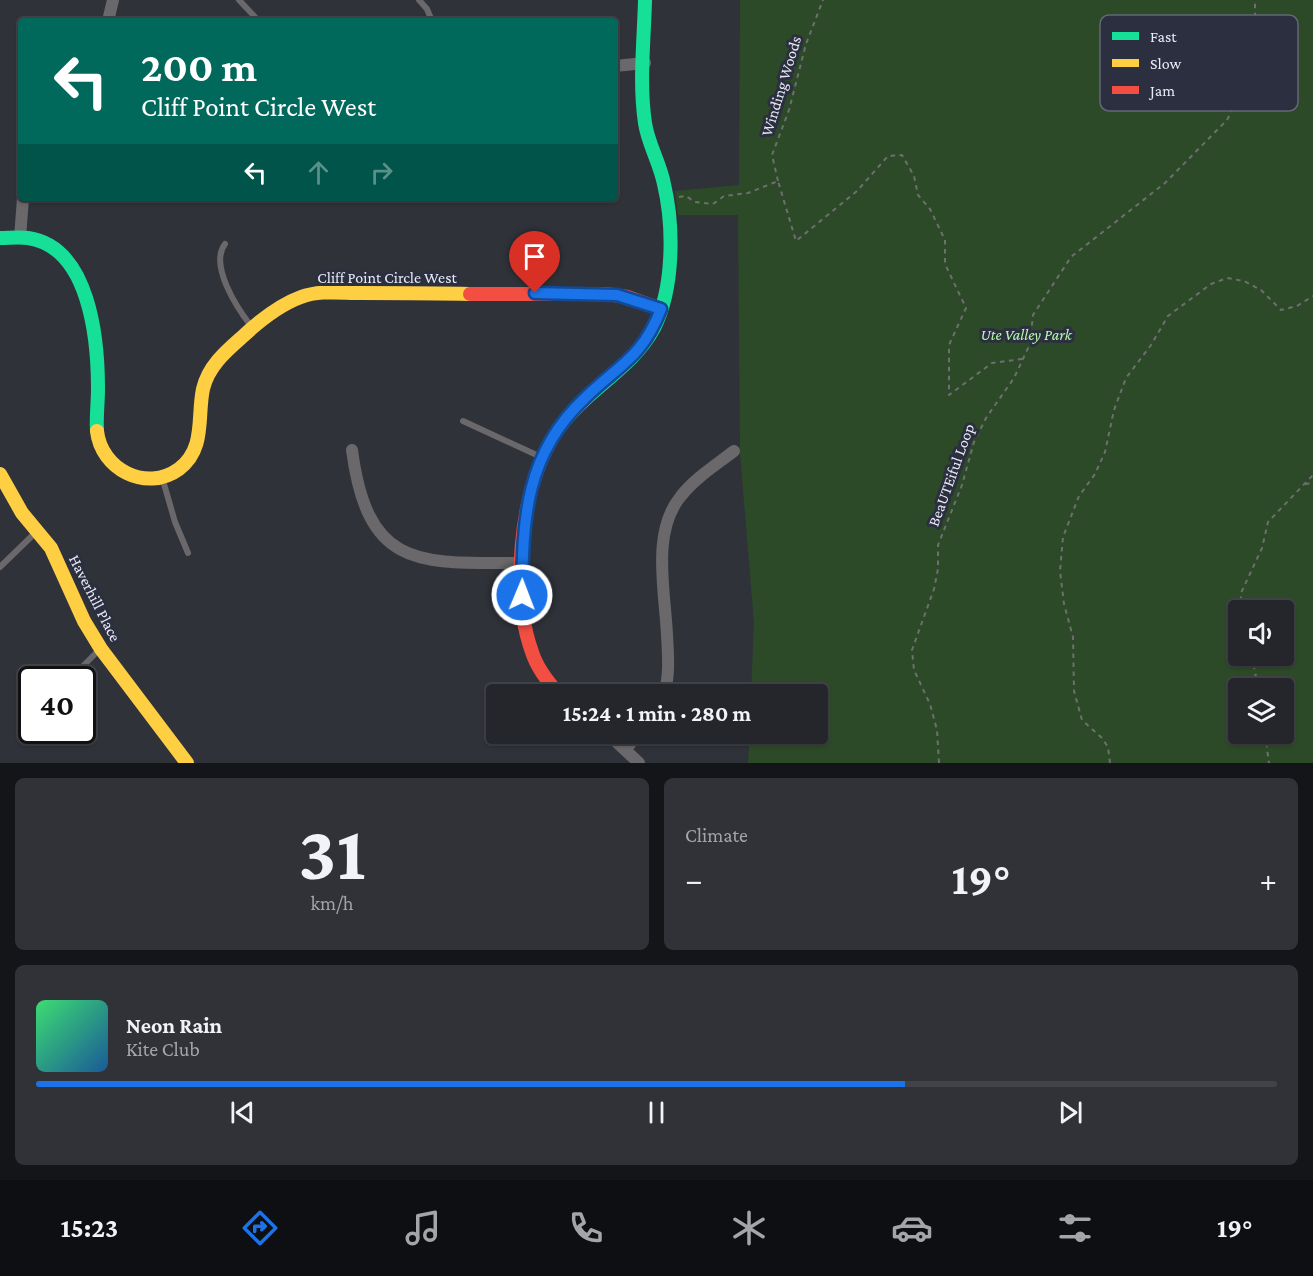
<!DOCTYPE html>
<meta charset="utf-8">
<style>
body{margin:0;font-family:"Crimson Pro",serif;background:#303238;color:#f1f3f6;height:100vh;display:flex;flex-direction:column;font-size:22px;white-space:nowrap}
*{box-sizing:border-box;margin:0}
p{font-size:20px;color:#a3a5a9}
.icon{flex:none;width:33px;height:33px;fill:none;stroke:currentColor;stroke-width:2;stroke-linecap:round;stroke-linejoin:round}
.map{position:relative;height:763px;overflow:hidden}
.drawer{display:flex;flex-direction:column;gap:15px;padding:15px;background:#141518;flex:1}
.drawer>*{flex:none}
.hud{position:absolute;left:18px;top:18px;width:600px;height:183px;border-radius:6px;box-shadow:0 2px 4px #0004,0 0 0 2px #414348;background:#00695c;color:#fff;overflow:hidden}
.buttons{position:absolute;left:1228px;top:600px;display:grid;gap:12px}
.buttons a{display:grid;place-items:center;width:66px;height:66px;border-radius:6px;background:#24262c;box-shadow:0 2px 4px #0004,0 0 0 2px #414348;font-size:30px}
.speed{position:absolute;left:18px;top:666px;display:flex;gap:12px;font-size:30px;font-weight:700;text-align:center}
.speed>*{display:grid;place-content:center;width:78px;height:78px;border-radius:50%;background:#24262c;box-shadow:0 2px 4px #0004,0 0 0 2px #414348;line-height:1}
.speed .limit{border:3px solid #111;border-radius:9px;background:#fff;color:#111}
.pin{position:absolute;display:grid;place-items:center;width:51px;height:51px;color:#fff;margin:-62px -26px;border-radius:50% 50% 50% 0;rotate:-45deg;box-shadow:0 0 6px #0007}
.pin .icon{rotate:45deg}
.me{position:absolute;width:66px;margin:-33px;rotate:1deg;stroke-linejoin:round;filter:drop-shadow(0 0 4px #0008)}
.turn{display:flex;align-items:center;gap:21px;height:126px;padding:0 24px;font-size:27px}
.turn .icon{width:78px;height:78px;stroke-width:2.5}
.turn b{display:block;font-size:42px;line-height:51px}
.lanes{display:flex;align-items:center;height:57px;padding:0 24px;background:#0003;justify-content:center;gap:30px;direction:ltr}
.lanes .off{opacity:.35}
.big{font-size:45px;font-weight:700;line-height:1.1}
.drawer .tile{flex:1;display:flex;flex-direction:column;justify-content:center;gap:9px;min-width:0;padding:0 21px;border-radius:9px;background:#303238}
.drawer .dial{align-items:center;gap:0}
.dial b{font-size:78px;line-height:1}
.song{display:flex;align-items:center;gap:18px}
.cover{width:72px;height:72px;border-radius:9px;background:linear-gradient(135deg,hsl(140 70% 55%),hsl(210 70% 35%))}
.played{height:6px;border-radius:3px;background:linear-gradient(90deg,#1a73e8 70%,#414348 70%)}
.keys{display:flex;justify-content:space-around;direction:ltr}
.heat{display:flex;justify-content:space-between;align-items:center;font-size:33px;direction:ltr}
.drawer .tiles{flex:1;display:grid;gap:15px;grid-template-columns:1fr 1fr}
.tile:last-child{grid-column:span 2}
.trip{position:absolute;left:486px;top:684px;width:342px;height:60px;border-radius:6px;background:#24262c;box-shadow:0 2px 4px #0004,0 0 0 2px #414348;font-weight:700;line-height:60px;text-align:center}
.dock{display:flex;height:96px;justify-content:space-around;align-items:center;background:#0e0f12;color:#a3a5a9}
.dock .icon{width:42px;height:42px}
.dock .current{color:#1a73e8}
.dock b{font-size:27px;color:#f1f3f6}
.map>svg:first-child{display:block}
</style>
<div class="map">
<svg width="1313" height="763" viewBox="0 0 1313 763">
<rect width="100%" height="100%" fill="#30323a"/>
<path fill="#2d4a28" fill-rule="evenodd" d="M740 0H1313V763H748L750 734H818V694H751L754 623 740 453 738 215H678L675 191 739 185ZM1239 610H1284V656H1239ZM1239 688H1284V734H1239Z"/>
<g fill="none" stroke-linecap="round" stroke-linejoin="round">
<path stroke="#6e6e71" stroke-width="2" stroke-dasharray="4.5 4.5" stroke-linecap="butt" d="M778 181 772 155 789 110 806 44 823 0
M679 197 686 196 695 202 713 204 724 196 748 193 778 181 796 241 857 191 888 156 902 155 914 176 918 195 930 209 945 240V264L966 308 949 345V395L992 363 1022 359
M1305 484 1313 483
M1241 610V593L1262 548 1268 522 1313 475
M1252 656 1258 688
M1265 734 1269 763
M939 763 937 730 930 704 914 670 912 650 934 589 938 569V545L962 485 974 442 986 418 1014 378 1030 344 1033 315 1071 257 1165 183 1227 120 1246 84 1250 44 1255 21V0
M1110 763 1108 747 1102 738 1082 720 1074 691 1073 637 1064 604 1060 571 1063 537 1079 496 1095 474 1105 452 1114 410 1126 378 1151 345 1168 316 1211 284 1227 278 1244 281 1261 290 1281 310 1297 306 1313 296"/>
<path stroke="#6a686a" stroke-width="6" d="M239 0 255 17
M419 0 427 9 432 21
M225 244C209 265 237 308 251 326
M463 421 541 457
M162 477 175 522 188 553
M0 567 35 533
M69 680 100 649"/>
<path stroke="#6a686a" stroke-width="12" d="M108 21 113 0
M615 66 645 63
M20 238 23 198
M352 450C368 571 420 563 523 563
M664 694C670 675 668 655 667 635 665 591 651 532 681 496 695 478 716 465 734 451
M608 734 639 763
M626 749 638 734"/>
<path stroke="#16e098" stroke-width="14" d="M0 238C9 238 19 237 28 238 90 247 98 340 98 389 98 403 96 417 97 431
M548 446C574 394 629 375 654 328 674 288 674 227 664 184 660 163 648 144 645 123 639 83 644 41 645 0"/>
<path stroke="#ffcf43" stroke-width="14" d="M97 431C101 469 146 493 179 469 206 449 197 416 203 389 208 367 225 352 241 338 258 322 279 305 301 297 319 290 341 293 360 293 397 293 433 293 470 294
M0 474 22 513 51 548 84 621 101 649 187 763"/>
<path stroke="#f24e42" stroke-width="14" d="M470 294H606L628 297 661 309
M548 446C520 499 511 595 532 652 537 668 547 681 559 694"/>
</g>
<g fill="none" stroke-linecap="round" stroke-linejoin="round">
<defs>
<path id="route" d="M522 595C523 519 525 454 585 398 620 364 642 358 661 309L617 295 535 293"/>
</defs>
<use href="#route" stroke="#114b97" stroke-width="15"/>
<use href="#route" stroke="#1a73e8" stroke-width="10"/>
</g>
<g text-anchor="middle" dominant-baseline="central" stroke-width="6" stroke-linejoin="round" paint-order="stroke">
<g font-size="16" fill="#e8ebf5" stroke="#2b2f3f">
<text transform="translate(781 86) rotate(-73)">Winding Woods</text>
<text x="387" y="277">Cliff Point Circle West</text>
<text transform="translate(951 475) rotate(-70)">BeaUTEiful Loop</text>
<text transform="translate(95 598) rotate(63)">Haverhill Place</text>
</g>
<g font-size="16" font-style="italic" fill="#b8f9a9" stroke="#2b2f3f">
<text x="1026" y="334">Ute Valley Park</text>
</g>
</g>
<rect x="1100" y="15" width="198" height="96" rx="9" fill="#2b2f3f" stroke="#646776" stroke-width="1.5"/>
<rect x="1112" y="32" width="27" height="8" fill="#16e098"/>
<rect x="1112" y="59" width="27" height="8" fill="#ffcf43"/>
<rect x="1112" y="86" width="27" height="8" fill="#f24e42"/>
<g font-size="16" fill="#e8ebf5">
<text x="1150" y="42">Fast</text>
<text x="1150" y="69">Slow</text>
<text x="1150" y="96">Jam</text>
</g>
</svg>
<div class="buttons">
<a><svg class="icon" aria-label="sound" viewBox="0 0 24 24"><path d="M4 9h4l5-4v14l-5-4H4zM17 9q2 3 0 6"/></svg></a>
<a><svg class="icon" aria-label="layers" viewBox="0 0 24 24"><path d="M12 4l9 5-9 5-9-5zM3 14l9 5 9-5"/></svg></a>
</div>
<div class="speed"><div class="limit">40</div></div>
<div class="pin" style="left:535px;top:293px;background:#d93025"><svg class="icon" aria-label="arrive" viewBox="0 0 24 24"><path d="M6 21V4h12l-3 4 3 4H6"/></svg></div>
<svg class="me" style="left:522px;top:595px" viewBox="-20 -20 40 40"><circle r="17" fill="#1a73e8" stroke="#fff" stroke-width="3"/><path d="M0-11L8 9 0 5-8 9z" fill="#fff"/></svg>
<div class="trip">15:24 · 1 min · 280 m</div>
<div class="hud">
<div class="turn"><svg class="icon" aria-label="left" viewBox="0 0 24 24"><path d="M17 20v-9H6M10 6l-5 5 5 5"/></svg><div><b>200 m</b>Cliff Point Circle West</div></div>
<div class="lanes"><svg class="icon" aria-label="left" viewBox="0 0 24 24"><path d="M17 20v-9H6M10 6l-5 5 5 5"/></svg><svg class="icon off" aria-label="ahead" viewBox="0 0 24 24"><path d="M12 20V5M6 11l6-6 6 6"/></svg><svg class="icon off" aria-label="right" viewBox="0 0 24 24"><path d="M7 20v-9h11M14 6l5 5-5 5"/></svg></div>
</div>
</div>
<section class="drawer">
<div class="tiles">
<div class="tile dial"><b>31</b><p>km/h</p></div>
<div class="tile"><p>Climate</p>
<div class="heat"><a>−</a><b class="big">19°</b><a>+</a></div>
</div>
<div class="tile">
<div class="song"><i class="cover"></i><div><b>Neon Rain</b><p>Kite Club</p></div></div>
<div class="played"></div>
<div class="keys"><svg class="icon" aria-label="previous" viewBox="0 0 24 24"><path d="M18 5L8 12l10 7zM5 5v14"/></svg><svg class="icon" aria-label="pause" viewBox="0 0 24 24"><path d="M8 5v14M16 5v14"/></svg><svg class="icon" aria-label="next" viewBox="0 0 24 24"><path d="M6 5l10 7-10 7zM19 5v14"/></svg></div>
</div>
</div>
</section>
<nav class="dock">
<b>15:23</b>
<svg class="icon current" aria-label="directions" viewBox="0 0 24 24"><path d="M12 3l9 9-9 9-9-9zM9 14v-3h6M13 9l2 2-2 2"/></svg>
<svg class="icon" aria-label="music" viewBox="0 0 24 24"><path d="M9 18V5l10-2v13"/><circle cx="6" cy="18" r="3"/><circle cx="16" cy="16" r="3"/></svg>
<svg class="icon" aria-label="phone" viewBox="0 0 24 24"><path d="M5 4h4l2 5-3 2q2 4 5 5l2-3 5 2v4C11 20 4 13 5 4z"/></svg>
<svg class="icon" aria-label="climate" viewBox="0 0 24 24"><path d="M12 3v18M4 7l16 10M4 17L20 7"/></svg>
<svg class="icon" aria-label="car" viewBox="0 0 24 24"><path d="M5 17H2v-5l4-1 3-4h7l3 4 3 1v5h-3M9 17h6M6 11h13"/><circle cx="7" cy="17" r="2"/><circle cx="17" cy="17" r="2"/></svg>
<svg class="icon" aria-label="filters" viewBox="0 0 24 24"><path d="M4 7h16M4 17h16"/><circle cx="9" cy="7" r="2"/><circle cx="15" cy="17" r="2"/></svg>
<b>19°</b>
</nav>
